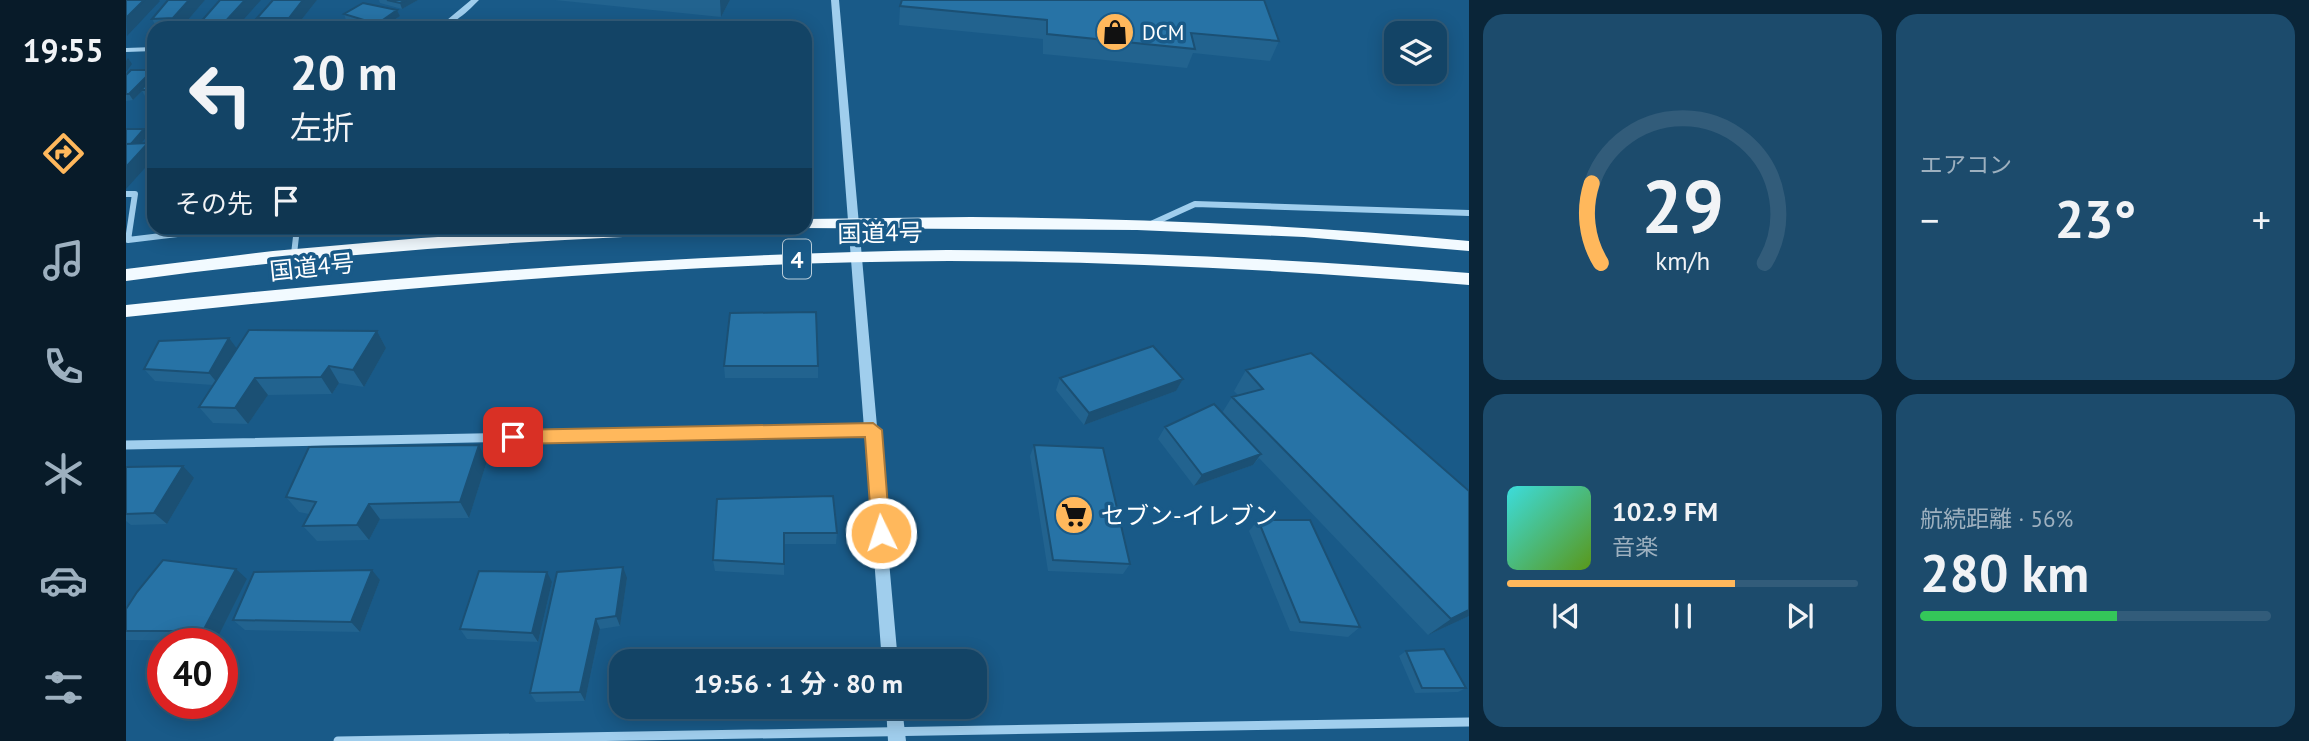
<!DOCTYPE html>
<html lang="ja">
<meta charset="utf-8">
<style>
body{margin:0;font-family:"PT Sans","Noto Sans JP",sans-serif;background:#1c4b6c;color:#f1f3f6;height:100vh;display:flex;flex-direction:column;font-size:26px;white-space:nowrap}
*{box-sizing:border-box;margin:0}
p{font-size:23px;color:#9db0bf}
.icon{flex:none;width:38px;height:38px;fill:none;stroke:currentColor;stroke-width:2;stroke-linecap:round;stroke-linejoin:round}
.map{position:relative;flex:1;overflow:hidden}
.side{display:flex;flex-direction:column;gap:14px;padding:14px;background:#0a2538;width:840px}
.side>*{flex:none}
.guide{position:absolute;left:21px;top:21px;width:665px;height:214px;border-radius:21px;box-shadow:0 4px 18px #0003,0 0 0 2px #325c7a;background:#134466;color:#f1f3f6;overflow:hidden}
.fabs{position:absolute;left:1258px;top:21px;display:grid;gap:14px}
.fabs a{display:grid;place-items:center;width:63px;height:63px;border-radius:14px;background:#134466;box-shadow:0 4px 18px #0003,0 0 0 2px #325c7a;font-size:35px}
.speed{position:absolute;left:21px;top:628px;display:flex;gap:14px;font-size:35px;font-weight:700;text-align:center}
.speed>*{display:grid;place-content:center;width:91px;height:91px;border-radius:50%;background:#134466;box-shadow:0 4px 18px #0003,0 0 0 2px #325c7a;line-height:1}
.speed .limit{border:10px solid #d22;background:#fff;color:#111}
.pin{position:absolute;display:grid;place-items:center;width:60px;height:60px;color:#fff;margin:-30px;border-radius:14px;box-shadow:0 4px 10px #0006}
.me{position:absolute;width:77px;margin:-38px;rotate:356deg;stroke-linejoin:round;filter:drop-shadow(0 0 5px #0008)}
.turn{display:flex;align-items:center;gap:24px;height:147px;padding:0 28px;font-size:32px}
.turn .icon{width:91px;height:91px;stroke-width:2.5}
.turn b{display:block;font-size:49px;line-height:60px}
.then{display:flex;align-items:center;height:66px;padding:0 28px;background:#0003;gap:14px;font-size:26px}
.big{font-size:52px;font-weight:700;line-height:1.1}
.side .tile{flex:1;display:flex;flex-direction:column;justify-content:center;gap:10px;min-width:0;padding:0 24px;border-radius:21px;background:#1c4b6c}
.side .dial{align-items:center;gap:0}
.dial svg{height:182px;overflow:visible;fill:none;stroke:#325c7a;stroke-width:7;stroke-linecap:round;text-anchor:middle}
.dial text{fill:#f1f3f6;stroke:none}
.song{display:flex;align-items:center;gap:21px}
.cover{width:84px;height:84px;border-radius:10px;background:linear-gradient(135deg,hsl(180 70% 55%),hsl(90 70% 35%))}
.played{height:7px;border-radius:4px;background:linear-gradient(90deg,#ffb85c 65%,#325c7a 65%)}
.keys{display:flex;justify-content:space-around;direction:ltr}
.heat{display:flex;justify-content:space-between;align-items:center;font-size:38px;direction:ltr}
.charge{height:10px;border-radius:5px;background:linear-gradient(90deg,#34c759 56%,#325c7a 0)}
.side .tiles{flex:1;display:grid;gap:14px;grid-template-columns:repeat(2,1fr)}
.trip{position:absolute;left:483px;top:649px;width:378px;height:70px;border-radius:21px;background:#134466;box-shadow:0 4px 18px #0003,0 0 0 2px #325c7a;font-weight:700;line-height:70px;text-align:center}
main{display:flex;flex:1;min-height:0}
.dock{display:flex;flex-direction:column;width:126px;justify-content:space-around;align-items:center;background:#081b29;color:#9db0bf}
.dock .icon{width:49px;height:49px}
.dock .on{color:#ffb85c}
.dock b{font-size:32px;color:#f1f3f6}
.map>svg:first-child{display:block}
</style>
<main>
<nav class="dock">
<b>19:55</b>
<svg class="icon on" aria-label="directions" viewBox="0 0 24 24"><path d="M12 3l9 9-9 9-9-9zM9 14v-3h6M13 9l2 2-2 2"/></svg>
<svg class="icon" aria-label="music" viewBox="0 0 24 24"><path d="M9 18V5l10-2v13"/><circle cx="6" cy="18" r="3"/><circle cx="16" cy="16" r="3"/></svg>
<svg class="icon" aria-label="phone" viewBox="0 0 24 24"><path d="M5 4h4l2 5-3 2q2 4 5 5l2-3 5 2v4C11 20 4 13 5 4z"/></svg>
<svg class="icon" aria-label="climate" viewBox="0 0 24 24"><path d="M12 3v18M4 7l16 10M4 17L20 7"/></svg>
<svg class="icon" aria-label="car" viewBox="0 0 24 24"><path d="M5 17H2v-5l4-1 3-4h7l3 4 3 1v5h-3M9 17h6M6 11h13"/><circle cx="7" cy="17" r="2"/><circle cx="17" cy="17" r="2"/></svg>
<svg class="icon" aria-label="filters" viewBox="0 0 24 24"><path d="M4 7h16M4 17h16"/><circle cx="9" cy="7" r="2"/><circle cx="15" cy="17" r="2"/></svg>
</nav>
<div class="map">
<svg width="1343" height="741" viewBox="0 0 1343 741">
<rect width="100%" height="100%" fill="#195a88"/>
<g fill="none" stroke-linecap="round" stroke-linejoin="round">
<path stroke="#a0ceed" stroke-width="6" d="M0 194H9L2 240 101 228
M1025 224 1069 204 1343 213
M168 254 171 228"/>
<path stroke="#a0ceed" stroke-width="9" d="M0 445 747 430
M212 741 1343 722"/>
<path fill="#a0ceed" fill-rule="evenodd" d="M345 0H353C338 15 325 28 303 28L321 20Z
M705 0H713L772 662H756Z
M28 47V51L0 52V48Z
M760 707H776L780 741H762Z"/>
<path fill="#f2faff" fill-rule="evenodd" d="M845 217C1012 218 1177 225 1343 241V251L1178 237 1011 230 673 228H679V219Z
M599 228 591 233C393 240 196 254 0 281V269L147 251 295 238 468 228Z
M821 250C996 251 1169 259 1343 273V285C1170 271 997 261 823 261 548 262 273 288 0 317V305C273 276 547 254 821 250Z"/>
</g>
<path fill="#22638f" d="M42 0H79L55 28H31L26 19Z
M94 0 110 28H74L72 25Z
M191 0 169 28H136L131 18Z
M253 0H292L276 9 254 3Z
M429 0H604L595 17Z
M774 6 1153 41 1144 61 1067 53 1061 68 917 54V39L773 25Z
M271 10 274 16 256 28H249L220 20 218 14Z
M28 72V96H19L16 91 7 100 0 101V75Z
M28 193V208L22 200Z
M251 331 260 348 238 387 213 383 206 394 142 395 122 424 87 423 73 407 87 385 29 381 18 369 111 348Z
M598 366H692V378H599Z
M1120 370 1343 616 1302 635 1133 458 1127 465 1068 486 1032 439 1039 427 1096 413 1106 397 1112 395 1108 391Z
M934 378 1057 379 1050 391 958 425 930 390Z
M353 445 361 461 343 518 254 519 243 540 191 541 177 526 183 514 173 512 160 497Z
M908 445 1004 564 997 574 922 571 904 456Z
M0 467 68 478 41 524 5 525 0 521Z
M591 499 711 533 710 544H658V575L589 571 587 560Z
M1132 520 1234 627 1222 637 1164 631 1123 531Z
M501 578 494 626 474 629 459 701 410 702 404 693Z
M121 579 90 641 0 640V609Z
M254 580 234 632 119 630 107 620Z
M426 582 412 642 341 639 334 629Z
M1280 651 1340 688 1332 692 1289 693 1273 656Z"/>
<path fill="#1b5074" d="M18 0H33L34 1 1 36 0 18Z
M63 0H79L55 28H53L47 18Z
M119 0H135L110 28H99L97 24Z
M177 0H191L169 28H167L163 18Z
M280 0H292L276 9 274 3Z
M594 0H604L595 17 594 1Z
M271 10 274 16 256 28H253L251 24Z
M2 58 6 64 0 72V61Z
M27 70 28 72V79L15 90 16 91 7 100 3 94Z
M18 129 22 135 8 152 3 146Z
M22 143 28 152V158L0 189V167Z
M251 331 260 348 238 387 227 370Z
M103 338 112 350 93 385 83 373Z
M203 366 213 383 206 394 195 377Z
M129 378 142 395 122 424 109 408Z
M1057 379 1050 391 958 425 963 413Z
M353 445 361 461 343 518 334 502Z
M1135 454 1127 465 1068 486 1076 475Z
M57 466 68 478 41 524 28 513Z
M243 504 254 519 243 540 231 525Z
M497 567 501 578 494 626 490 616Z
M110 569 121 579 90 641 77 631Z
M246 570 254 580 234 632 225 622Z
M421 572 426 582 412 642 406 633Z
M1343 610V616L1302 635 1325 619Z
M470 619 474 629 459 701 454 692Z"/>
<path fill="#2773a6" stroke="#1b5074" stroke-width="2" d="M0 0H18L0 18Z
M42 0H63L47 18 26 19Z
M94 0H119L97 24 72 25Z
M147 0H177L163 18H131Z
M261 0H280L274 3Z
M776 0H1138L1153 41 1065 33 1069 49 921 34V20L774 6Z
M237 3 271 10 251 24 218 14Z
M5 70H27L3 94H0V75Z
M28 76V90H15Z
M0 129H18L5 144H0Z
M22 143 0 167V144Z
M28 193V200H22Z
M690 312 692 366H598L604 313Z
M123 330 251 331 227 370 203 366 195 377 129 378 109 408 73 407Z
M103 338 83 373 18 369 33 341Z
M1027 346 1057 379 963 413 934 378Z
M1185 353 1343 491V610L1325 619 1106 397 1137 389 1120 370Z
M1088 404 1135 454 1076 475 1039 427Z
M353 445 334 502 243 504 231 525 177 526 190 502 160 497 183 447Z
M908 445 977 448 1004 564 927 560Z
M57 466 28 513 0 514V467Z
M707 496 711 533H658V564L587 560 591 499Z
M1132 520H1184L1234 627 1174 622Z
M37 560 110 569 77 631H0V609L11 592Z
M497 567 490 616 470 619 454 692 404 693 431 572Z
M246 570 225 622 107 620 128 572Z
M353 571 421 572 406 633 334 629Z
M1318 649 1340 688H1296L1280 651Z"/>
<path fill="#ffb85c" stroke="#a6783c" stroke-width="2" d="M747 423 756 430 764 533 762 539 755 541 748 539 746 533 739 437 387 444 379 437 387 430Z"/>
<defs>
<symbol id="shop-disc" viewBox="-11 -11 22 22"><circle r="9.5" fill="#ffb85c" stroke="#195a88"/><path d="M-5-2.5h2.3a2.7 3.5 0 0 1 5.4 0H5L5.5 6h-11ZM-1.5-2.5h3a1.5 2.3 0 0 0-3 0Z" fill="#111"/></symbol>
<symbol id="supermarket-disc" viewBox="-11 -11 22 22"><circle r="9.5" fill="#ffb85c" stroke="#195a88"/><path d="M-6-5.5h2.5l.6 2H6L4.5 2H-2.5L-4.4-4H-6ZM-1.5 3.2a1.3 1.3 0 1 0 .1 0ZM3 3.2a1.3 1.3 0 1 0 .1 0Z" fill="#111"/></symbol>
</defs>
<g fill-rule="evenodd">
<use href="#shop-disc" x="967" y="10" width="44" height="44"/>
<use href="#supermarket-disc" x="926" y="493" width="44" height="44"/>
</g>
<g text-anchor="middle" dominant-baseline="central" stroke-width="7" stroke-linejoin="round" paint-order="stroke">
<g font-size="21" fill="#fff" stroke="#195a88" text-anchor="start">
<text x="1016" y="32">DCM</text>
</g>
<rect fill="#195a88" stroke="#bacedb" stroke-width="2" x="657" y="239.5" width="28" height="39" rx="5"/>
<g font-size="23" font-weight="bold" fill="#fff">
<text x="671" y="259">4</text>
</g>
<g font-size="24" fill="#fff" stroke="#195a88">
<text transform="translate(754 233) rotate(-1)">国道4号</text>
<text transform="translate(186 267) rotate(-6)">国道4号</text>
</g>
<g font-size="24" fill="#fff" stroke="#195a88" text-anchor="start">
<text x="975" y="515">セブン-イレブン</text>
</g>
</g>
</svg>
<div class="fabs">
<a><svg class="icon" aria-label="layers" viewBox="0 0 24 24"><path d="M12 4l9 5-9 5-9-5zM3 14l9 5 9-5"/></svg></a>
</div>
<div class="speed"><div class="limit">40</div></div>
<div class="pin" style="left:387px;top:437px;background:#d93025"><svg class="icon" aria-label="arrive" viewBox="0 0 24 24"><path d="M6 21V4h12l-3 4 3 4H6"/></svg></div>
<svg class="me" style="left:755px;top:533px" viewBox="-20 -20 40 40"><circle r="17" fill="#ffb85c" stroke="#fff" stroke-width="3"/><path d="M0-11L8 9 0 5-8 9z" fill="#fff"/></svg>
<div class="trip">19:56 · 1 分 · 80 m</div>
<div class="guide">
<div class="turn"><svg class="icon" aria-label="left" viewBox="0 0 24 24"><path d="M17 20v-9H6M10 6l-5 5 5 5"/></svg><div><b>20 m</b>左折</div></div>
<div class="then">その先<svg class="icon" aria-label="arrive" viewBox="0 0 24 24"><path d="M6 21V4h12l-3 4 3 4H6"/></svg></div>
</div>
</div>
<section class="side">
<div class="tiles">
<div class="tile dial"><svg viewBox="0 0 100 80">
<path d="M14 69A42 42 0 1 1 86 69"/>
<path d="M14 69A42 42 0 0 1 10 34" stroke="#ffb85c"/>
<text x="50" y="56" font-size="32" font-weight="700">29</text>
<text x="50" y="72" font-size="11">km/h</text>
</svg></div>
<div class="tile"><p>エアコン</p>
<div class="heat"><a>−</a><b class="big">23°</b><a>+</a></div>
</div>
<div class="tile">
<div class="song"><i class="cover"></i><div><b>102.9 FM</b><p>音楽</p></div></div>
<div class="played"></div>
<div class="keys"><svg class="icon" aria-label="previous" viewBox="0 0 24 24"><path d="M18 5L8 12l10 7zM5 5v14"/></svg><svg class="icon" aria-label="pause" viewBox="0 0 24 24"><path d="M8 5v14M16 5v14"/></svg><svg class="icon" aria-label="next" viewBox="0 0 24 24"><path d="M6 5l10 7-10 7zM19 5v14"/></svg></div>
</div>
<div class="tile"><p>航続距離 · 56%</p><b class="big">280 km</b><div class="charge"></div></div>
</div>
</section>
</main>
